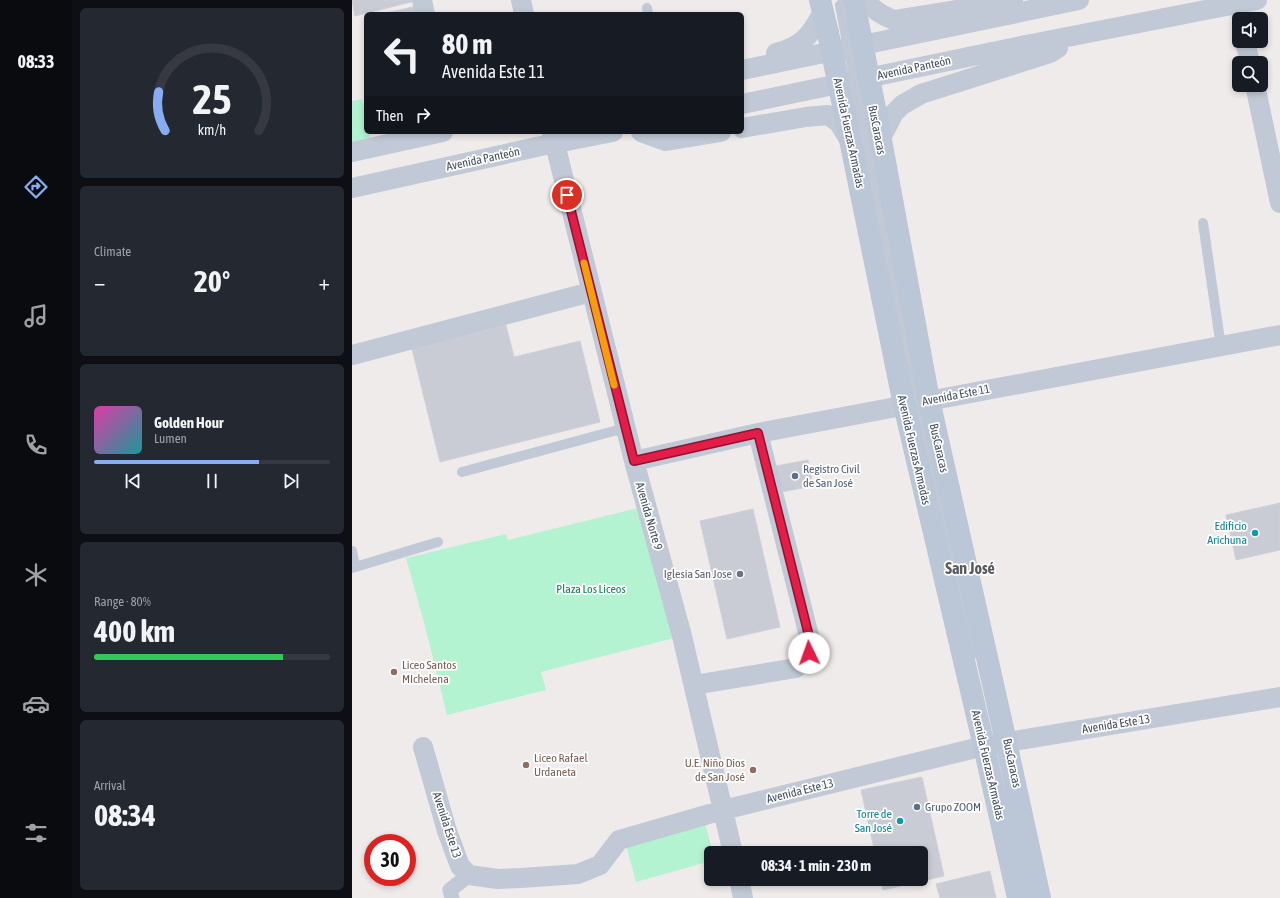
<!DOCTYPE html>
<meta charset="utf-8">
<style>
body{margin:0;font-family:"Asap Condensed",sans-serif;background:#242831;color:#f1f3f6;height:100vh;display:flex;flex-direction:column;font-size:15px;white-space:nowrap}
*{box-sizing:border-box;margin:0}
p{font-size:13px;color:#9ea1a6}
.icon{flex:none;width:22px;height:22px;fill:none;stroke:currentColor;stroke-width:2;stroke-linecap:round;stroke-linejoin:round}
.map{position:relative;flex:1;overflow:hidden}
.panel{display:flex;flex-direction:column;gap:8px;padding:8px;background:#0d0f14;width:280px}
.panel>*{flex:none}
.banner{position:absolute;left:12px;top:12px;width:380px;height:122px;border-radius:6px;box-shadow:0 2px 6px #0003;background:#171b24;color:#f1f3f6;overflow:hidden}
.tools{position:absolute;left:880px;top:12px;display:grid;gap:8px}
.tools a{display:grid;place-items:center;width:36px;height:36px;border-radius:6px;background:#171b24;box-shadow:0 2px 6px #0003;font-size:20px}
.speed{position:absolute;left:12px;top:834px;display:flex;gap:8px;font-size:20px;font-weight:700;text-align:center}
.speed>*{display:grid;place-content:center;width:52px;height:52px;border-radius:50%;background:#171b24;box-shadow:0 2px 6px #0003;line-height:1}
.speed .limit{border:6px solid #d22;background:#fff;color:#111}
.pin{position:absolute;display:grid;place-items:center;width:34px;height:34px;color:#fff;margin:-17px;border:2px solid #fff;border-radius:50%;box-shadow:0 1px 4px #0007}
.me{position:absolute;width:44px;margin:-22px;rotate:357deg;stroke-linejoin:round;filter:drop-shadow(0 0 3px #0008)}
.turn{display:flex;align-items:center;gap:14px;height:84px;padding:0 12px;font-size:18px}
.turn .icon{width:52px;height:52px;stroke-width:2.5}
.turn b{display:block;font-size:28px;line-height:34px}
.then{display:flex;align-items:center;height:38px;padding:0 12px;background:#0003;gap:8px;font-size:15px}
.big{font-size:30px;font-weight:700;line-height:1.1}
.panel .card{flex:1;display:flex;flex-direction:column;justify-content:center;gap:6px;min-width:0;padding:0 14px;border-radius:6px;background:#242831}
.panel .dial{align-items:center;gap:0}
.dial svg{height:104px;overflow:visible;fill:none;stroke:#363941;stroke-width:7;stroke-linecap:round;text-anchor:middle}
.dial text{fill:#f1f3f6;stroke:none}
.song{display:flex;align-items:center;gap:12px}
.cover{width:48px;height:48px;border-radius:6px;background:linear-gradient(135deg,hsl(320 70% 55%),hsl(180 70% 35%))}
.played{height:4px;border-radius:2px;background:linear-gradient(90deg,#87acf2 70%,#363941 70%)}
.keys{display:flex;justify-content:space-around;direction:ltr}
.heat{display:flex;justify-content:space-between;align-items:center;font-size:22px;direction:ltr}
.charge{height:6px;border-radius:3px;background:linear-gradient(90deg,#34c759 80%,#363941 0)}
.trip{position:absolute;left:352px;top:846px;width:224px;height:40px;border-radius:6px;background:#171b24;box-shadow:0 2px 6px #0003;font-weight:700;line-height:40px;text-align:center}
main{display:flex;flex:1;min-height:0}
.menu{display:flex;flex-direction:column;width:72px;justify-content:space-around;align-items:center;background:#090b0e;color:#9ea1a6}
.menu .icon{width:28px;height:28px}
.menu .active{color:#87acf2}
.menu b{font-size:18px;color:#f1f3f6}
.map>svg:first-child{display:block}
</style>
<main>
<nav class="menu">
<b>08:33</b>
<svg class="icon active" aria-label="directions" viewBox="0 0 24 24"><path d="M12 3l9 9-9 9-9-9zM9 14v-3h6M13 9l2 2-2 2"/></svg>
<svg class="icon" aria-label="music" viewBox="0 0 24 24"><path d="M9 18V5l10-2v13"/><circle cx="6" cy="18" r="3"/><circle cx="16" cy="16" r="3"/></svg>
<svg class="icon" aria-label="phone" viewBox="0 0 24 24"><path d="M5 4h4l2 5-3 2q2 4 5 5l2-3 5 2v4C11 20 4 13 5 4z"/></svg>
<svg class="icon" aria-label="climate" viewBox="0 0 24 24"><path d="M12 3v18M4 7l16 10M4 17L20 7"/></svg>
<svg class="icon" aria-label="car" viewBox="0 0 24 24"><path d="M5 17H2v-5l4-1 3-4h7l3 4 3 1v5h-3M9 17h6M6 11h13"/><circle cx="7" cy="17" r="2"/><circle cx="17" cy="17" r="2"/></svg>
<svg class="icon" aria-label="filters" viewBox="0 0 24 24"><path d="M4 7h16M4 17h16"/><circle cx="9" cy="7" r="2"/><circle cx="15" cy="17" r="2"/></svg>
</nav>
<section class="panel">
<div class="card dial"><svg viewBox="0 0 100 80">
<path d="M14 69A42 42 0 1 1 86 69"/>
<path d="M14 69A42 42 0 0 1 9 39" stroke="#87acf2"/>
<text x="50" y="56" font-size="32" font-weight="700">25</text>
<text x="50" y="72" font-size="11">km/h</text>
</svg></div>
<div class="card"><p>Climate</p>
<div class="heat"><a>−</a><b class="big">20°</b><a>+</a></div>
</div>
<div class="card">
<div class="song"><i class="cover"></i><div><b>Golden Hour</b><p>Lumen</p></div></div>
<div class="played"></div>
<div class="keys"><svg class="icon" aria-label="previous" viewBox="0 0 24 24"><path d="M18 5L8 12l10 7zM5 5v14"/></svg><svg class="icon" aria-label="pause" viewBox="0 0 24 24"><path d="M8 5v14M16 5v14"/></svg><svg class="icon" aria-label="next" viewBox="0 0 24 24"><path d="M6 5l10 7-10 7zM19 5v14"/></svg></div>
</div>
<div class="card"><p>Range · 80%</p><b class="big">400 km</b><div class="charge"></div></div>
<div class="card"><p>Arrival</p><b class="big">08:34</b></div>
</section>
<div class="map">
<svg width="928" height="898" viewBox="0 0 928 898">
<rect width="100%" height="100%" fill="#efebeb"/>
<path fill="#b3f3d1" d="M10 99 14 119V132H17L18 138 0 142V101Z
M294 506 330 636 189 672 194 690 95 715 74 630 54 558 154 534 156 540Z
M353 823 361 853H359V861L284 882 274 845Z"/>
<path fill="#c9ccd4" stroke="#cfd0d8" d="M0 0H67L3 16Z
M65 6 67 14H30Z
M154 325 162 357 228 341 248 422 88 462 60 349Z
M456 460 461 486 429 492 424 466Z
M928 503V550L884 560 874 515Z
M401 509 428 627 375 639 348 521Z
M570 777 592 876 531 890 528 879H569V853H523L509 790Z
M638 871 644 898H588L584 884Z"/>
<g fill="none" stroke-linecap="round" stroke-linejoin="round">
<path stroke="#c0c9d5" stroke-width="10" d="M295 8 296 14
M509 118 564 403 622 654
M851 223 869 347
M110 472 273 428
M0 551 3 567
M0 568 86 542"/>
<path stroke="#c0c9d5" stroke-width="15" d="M100 898 98 890 117 875"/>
<path stroke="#c0c9d5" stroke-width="20" d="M70 0 73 14
M169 0 172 14
M513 0C521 10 531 16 542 20L661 1
M893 41 898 63
M424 53C450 47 459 35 471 12
M390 70 727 0
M903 85 928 203
M390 104 669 46 905 0
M390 128 454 117 476 115 487 123 498 141
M200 132 282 461 330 636 381 853
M289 132 314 141 369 132
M529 138 542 113 550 105 569 94 698 53 706 48
M0 152 91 132
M0 188 189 146 261 132
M0 355 239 292
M282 461 406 433 928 335
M342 685 444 668C456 659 457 655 458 640L406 433
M71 747 95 831 108 866 117 875 146 879 169 878 226 874 248 865 267 840 371 810 632 746 928 697
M387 879 391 898"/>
<path stroke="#bbc6d7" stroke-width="22" d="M468 0 476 33
M501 0 506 23
M524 113 577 400 654 742 688 898
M494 120 552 405 632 746 666 898"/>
<path stroke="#c0c9d5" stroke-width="10" d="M488 5 509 118"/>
<path stroke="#bbc6d7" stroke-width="22" d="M506 23 524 113
M476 33 494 120"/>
</g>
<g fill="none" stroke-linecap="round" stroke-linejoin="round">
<defs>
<path id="route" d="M215 195 282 461 406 433 458 640 457 653"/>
</defs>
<use href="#route" stroke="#92132f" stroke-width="10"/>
<use href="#route" stroke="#e11d48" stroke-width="7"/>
<path stroke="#f59e0b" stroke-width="7" d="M232 263 262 385"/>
</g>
<g fill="#5c6f8a" stroke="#fff" stroke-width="1.5">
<circle cx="443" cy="476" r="4"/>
<circle cx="565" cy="807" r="4"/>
</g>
<g fill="#0f9aa8" stroke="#fff" stroke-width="1.5">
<circle cx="903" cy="533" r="4"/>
<circle cx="548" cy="821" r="4"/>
</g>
<circle fill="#6b7280" stroke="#fff" stroke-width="1.5" cx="388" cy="574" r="4"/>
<g fill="#8d6e63" stroke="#fff" stroke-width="1.5">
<circle cx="42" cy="672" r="4"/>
<circle cx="174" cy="765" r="4"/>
<circle cx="401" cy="770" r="4"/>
</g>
<g text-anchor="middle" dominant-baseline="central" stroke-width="3.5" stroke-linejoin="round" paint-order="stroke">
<g font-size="12" fill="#424d5b" stroke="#fff">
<text transform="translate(562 68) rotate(-12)">Avenida Panteón</text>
<text transform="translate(525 130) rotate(79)">BusCaracas</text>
<text transform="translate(497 133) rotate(78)">Avenida Fuerzas Armadas</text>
<text transform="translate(131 159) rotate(-12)">Avenida Panteón</text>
<text transform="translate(604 395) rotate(-11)">Avenida Este 11</text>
<text transform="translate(587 448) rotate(77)">BusCaracas</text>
<text transform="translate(562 450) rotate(77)">Avenida Fuerzas Armadas</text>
<text transform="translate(297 516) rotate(74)">Avenida Norte 9</text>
<text transform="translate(764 724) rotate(-9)">Avenida Este 13</text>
<text transform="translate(660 763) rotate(78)">BusCaracas</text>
<text transform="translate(636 765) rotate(77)">Avenida Fuerzas Armadas</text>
<text transform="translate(448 791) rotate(-14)">Avenida Este 13</text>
<text transform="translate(95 825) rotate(72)">Avenida Este 13</text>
</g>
<g font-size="12" fill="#4e5e75" stroke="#fff" text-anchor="start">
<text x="451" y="469">Registro Civil<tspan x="451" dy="14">de San José</tspan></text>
<text x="573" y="807">Grupo ZOOM</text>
</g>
<g font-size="12" fill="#0d838f" stroke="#fff" text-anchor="end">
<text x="895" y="526">Edificio<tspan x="895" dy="14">Arichuna</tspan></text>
<text x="540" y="814">Torre de<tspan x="540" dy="14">San José</tspan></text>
</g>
<g font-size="12" fill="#5b616d" stroke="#fff" text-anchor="end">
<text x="380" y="574">Iglesia San Jose</text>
</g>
<g font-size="12" fill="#0d8252" stroke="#fff">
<text x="239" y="589">Plaza Los Liceos</text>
</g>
<g font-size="12" fill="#785e54" stroke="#fff" text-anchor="start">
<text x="50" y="665">Liceo Santos<tspan x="50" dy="14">MIchelena</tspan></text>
<text x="182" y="758">Liceo Rafael<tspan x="182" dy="14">Urdaneta</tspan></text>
<text x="393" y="763" text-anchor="end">U.E. Niño Dios<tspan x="393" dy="14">de San José</tspan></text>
</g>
<g font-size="16" font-weight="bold" fill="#585b61" stroke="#fff">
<text x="618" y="568">San José</text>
</g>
</g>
</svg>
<div class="tools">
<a><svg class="icon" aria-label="sound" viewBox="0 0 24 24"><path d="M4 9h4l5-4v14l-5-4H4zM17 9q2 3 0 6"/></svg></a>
<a><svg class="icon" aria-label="search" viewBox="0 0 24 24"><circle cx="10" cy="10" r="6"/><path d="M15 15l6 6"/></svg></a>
</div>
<div class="speed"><div class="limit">30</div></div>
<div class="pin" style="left:215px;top:195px;background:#d93025"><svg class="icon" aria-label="arrive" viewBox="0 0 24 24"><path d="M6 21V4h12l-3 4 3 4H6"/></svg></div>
<svg class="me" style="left:457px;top:653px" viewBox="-20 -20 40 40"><circle r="19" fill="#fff"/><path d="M0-13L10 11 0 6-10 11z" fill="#e11d48"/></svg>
<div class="trip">08:34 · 1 min · 230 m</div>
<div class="banner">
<div class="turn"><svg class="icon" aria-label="left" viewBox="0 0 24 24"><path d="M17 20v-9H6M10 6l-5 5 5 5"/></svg><div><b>80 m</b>Avenida Este 11</div></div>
<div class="then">Then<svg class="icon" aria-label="right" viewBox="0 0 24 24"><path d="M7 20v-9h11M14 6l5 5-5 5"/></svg></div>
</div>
</div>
</main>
